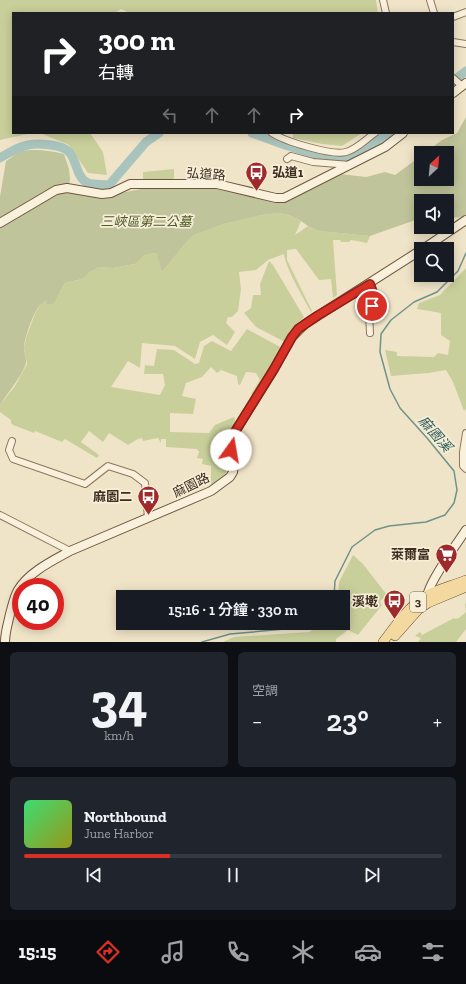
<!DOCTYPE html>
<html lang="zh-TW">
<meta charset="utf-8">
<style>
body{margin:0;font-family:"Zilla Slab","Noto Sans TC",serif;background:#20242c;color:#f1f3f6;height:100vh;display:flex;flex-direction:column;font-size:15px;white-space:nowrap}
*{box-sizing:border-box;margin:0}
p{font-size:13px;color:#9ea1a6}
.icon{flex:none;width:22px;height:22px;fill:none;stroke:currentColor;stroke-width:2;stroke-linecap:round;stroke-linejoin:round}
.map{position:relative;height:642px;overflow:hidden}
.details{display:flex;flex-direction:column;gap:10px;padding:10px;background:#0d0f14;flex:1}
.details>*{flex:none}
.guide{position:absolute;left:12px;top:12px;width:442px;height:122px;border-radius:0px;box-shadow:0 2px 10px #0003;background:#202124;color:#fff;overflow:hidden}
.needle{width:26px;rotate:26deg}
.fabs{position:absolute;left:414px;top:146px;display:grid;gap:8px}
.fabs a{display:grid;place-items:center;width:40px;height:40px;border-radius:0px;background:#171b24;box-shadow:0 2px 10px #0003;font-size:20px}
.speed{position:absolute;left:12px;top:578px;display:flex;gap:8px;font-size:20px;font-weight:700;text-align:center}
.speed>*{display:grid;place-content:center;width:52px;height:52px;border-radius:50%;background:#171b24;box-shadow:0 2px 10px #0003;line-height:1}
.speed .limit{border:6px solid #d22;background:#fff;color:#111}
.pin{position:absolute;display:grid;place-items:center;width:34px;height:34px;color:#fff;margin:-17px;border:2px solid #fff;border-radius:50%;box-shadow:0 1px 4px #0007}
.me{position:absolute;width:44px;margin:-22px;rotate:13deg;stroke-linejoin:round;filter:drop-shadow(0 0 3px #0008)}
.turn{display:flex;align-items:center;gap:14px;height:84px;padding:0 20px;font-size:18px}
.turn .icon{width:52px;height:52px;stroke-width:2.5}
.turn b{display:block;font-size:28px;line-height:34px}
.lanes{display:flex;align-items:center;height:38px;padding:0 20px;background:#0003;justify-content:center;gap:20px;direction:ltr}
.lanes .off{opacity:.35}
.big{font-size:30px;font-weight:600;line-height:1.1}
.details .tile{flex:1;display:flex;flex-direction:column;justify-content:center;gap:6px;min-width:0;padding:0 14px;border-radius:6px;background:#20242c}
.details .dial{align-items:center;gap:0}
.dial b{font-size:52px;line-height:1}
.song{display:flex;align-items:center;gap:12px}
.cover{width:48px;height:48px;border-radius:6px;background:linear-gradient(135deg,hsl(140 70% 55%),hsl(60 70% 35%))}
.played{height:4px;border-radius:2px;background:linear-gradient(90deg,#d93025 35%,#363941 35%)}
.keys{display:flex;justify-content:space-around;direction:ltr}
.heat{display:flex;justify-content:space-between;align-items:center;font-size:22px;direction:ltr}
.details .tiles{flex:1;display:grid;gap:10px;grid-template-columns:1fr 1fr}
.tile:last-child{grid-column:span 2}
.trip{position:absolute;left:116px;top:590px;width:234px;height:40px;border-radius:0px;background:#171b24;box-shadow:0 2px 10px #0003;font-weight:600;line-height:40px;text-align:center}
.menu{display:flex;height:64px;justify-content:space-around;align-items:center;background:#090b0e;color:#9ea1a6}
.menu .icon{width:28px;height:28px}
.menu .current{color:#d93025}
.menu b{font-size:18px;color:#f1f3f6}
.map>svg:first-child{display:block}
</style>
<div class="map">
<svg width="466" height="642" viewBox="0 0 466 642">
<rect width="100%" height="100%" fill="#f0e4c8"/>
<path fill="#c9cf9b" d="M0 0H376L378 13H130L121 9 115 13H13V133H32L0 140Z
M40 133H90L103 152 107 175 88 173 69 145Z
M293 133H362L342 146 322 144 293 138Z
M174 169V179L143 180V172Z
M278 213 289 215 301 221 295 235 308 226 319 231 370 236 367 243 351 240 349 242H341L340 240H333L337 295 333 298 331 279 319 280 296 249 287 250V260L312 311 311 312C304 299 285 267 284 254L268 260 256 270 239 272 241 289 238 311 232 317H228L226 323 235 332 227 345 213 335 200 342 195 359 175 346 142 343 140 368 128 361 111 387 160 395 165 385 163 374H144L145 365 154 366 157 349 174 350 195 364 199 363 204 346 212 341 231 351 247 329 282 348 254 396 251 394 260 380 256 373 246 372 240 385 238 384 237 376 221 370 217 373 211 367 202 377 186 383 182 396 196 399 193 414 170 413V432L209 433 215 425 234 417 236 423 226 444C231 463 231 476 211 485V466L202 464 203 459 197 458 199 452 197 449 166 447V439H161V443L158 438 143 441 142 438 138 439 128 445 109 433 103 442 89 431 81 442 99 455 97 458 65 439 62 442 35 431 34 433 13 425 11 423V420L0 412V405L15 386 27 364 24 347 27 335 35 314 42 302 60 292 65 283 82 279 89 273 99 267 113 268 135 264 145 255 156 253 162 272 190 238 194 235 224 224 262 215Z
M269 261 273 265 304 317 297 324 285 342 256 327 244 313 251 308 253 295H261L260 284Z
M466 268V409L464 411 453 382 446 370 428 373 391 376 385 350 397 352V356L434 357 438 353 448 355 450 341 441 335V313L417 309 419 303 440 295Z
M353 555 363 564 387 595 380 601 382 605 358 635 348 630 336 639V642H223L234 637 309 632 324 623H343V597H338L339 582Z
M466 603V629L456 642H418L421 638 415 636 420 632 422 635 454 618 455 619 459 618 466 612 465 604Z"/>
<path fill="#bfc49a" d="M466 117V217L447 218V201H421V218L370 236 319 231 308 226 301 221 289 215 278 213 262 215 224 224 194 235 190 238 162 272 156 253 145 255 135 264 113 268 99 267 89 273 82 279 65 283 53 304H47L46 300C35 305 25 336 24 347 24 353 28 361 25 366 19 380 8 392 0 405V197L6 161C10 159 15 154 19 152 31 148 52 151 64 154L69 169 70 179 68 193 74 191 101 197 151 187 224 188 255 197 282 202 340 174 366 177 385 172 395 175 421 156V179H447V153H425L442 140 457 133Z"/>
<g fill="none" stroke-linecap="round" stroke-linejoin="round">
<path stroke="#6f938a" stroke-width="1.5" d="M334 597 335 581 352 547 375 530 389 526 426 522 445 515 454 503 457 490 454 471 427 438 400 408 390 389 380 352 381 334 391 320 414 302 437 292 458 271 466 253
M202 642 230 634 307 627 315 623"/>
<path stroke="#a9c4bc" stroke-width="9" d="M453 81 466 71
M252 133 282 144 329 159 351 158 390 133
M0 158C8 153 18 147 28 145 37 143 62 144 69 152 77 160 76 178 88 183 94 185 103 184 109 185L146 142 159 133"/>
<defs>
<path id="street" d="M383 0 386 13
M430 0 434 13
M453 17 466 12
M453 42 466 44
M453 78 462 86
M272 133C284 141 332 156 346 152 357 149 366 139 375 133
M287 159 291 156 313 162 350 165
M370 333 369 314 375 298 370 284
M466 433 463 452V466L466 469
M12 441 9 450 13 459 85 484 108 466 133 474 145 483 148 518
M0 515 70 551"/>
<path id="secondary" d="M453 93 466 83
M0 223 56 190 67 188 102 194 111 193 130 184H217L276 198H284L385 147 403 133
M423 249 466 220
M427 598C426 586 458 542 466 530
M5 642C5 632 8 624 10 614 12 607 14 597 18 590 29 572 52 561 70 551L211 491 230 477 233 472 234 465 230 444 233 435 274 369 292 337 305 324 421 250"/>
<path id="primary" d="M395 636 419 609 428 603 466 587
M383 642C395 626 408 607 425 596 435 590 454 585 466 580"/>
</defs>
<use href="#street" stroke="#8d765c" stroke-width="8"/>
<use href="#secondary" stroke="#6f573f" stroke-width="10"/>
<use href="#primary" stroke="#5b4430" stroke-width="10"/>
<use href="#street" stroke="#faf1dc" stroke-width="6"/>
<use href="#secondary" stroke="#faf1dc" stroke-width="8"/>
<use href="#primary" stroke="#f3d9a0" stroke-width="9"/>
</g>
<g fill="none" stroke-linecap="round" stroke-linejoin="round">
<defs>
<path id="route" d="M231 450 230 444 233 435 274 369 292 337 298 329 317 316 370 284 375 298 372 306"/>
</defs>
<use href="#route" stroke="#8d1f18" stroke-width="10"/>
<use href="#route" stroke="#d93025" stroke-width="7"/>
</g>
<defs>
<symbol id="bus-pin" viewBox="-11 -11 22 30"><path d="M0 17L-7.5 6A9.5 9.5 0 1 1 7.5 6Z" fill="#9e2a2b" stroke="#f7eed8"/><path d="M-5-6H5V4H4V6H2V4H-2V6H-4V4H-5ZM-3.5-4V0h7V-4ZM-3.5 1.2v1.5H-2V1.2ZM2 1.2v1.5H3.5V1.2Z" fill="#fff"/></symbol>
<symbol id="supermarket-pin" viewBox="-11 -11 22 30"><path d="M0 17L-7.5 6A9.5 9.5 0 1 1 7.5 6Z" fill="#9e2a2b" stroke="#f7eed8"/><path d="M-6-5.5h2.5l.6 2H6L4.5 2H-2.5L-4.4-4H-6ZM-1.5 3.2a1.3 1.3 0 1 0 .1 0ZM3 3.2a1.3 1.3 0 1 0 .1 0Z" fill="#fff"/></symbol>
</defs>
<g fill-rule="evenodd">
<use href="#bus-pin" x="244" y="160" width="25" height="34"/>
<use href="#bus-pin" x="136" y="484" width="25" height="34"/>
<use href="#supermarket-pin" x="434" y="542" width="25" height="34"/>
<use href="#bus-pin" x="382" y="588" width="25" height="34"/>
</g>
<g text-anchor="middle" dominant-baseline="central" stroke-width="3.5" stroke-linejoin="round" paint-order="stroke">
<rect fill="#f7eed8" stroke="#756857" stroke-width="1" x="410" y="592" width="16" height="20" rx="3"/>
<g font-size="12" font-weight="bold" fill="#3d2e20">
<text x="418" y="602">3</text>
</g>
<g font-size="13" font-weight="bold" fill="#3d2e20" stroke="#f7eed8" text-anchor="end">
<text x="272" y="172" text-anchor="start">弘道1</text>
<text x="132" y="496">麻園二</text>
<text x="430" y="554">萊爾富</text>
<text x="378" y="601">溪墘</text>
</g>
<g font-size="13" fill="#3d2e20" stroke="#f7eed8">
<text transform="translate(206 174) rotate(4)">弘道路</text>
<text transform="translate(191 485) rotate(-26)">麻園路</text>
</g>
<g font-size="13" font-style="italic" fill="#4d5a26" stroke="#f7eed8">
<text x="146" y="221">三峽區第二公墓</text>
</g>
<g font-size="14" font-style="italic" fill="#2f5d5a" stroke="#f7eed8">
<text transform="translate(435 434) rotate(49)">麻園溪</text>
</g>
</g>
</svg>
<div class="fabs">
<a><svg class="needle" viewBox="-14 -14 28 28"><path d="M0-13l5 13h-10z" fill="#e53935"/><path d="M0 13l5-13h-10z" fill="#9ea1a6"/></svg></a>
<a><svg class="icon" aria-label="sound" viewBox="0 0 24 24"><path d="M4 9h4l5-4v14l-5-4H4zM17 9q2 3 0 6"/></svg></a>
<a><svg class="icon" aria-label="search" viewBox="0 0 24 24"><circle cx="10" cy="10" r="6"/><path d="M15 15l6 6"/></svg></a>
</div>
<div class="speed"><div class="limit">40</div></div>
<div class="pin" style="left:372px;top:306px;background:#d93025"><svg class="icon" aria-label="arrive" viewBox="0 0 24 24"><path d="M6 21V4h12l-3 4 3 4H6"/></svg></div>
<svg class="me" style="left:231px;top:450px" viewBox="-20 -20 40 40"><circle r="19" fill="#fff"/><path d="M0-13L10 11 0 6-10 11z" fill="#d93025"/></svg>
<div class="trip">15:16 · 1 分鐘 · 330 m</div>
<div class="guide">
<div class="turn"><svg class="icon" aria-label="right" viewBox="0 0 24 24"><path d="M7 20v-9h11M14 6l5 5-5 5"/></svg><div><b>300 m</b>右轉</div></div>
<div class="lanes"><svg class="icon off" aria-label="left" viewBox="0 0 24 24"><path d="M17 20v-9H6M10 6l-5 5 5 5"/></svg><svg class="icon off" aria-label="ahead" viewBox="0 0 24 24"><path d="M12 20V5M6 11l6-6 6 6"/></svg><svg class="icon off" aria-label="ahead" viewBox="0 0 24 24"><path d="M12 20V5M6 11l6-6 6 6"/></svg><svg class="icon" aria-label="right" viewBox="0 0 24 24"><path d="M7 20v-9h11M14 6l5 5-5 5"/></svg></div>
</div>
</div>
<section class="details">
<div class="tiles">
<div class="tile dial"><b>34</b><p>km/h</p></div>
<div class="tile"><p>空調</p>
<div class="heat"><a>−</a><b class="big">23°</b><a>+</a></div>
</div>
<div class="tile">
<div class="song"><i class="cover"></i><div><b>Northbound</b><p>June Harbor</p></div></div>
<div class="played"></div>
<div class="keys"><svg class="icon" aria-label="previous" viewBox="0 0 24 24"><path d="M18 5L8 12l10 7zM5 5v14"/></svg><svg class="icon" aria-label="pause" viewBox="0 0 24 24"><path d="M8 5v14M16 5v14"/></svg><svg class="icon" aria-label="next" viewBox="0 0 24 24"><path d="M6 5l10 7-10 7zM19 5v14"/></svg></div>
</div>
</div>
</section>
<nav class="menu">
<b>15:15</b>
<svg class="icon current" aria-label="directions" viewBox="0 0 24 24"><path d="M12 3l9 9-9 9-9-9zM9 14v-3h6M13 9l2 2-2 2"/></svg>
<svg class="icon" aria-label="music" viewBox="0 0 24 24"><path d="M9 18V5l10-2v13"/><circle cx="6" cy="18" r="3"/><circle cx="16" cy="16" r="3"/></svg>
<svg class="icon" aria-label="phone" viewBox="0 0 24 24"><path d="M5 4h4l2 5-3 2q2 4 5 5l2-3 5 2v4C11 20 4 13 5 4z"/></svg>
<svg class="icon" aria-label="climate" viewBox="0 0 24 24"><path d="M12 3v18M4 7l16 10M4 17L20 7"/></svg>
<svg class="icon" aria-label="car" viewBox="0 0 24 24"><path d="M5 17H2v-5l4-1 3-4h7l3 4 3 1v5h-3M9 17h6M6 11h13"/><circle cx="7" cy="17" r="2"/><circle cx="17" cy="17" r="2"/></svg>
<svg class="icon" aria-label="filters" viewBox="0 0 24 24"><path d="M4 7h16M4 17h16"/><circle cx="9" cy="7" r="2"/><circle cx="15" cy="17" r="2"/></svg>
</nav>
